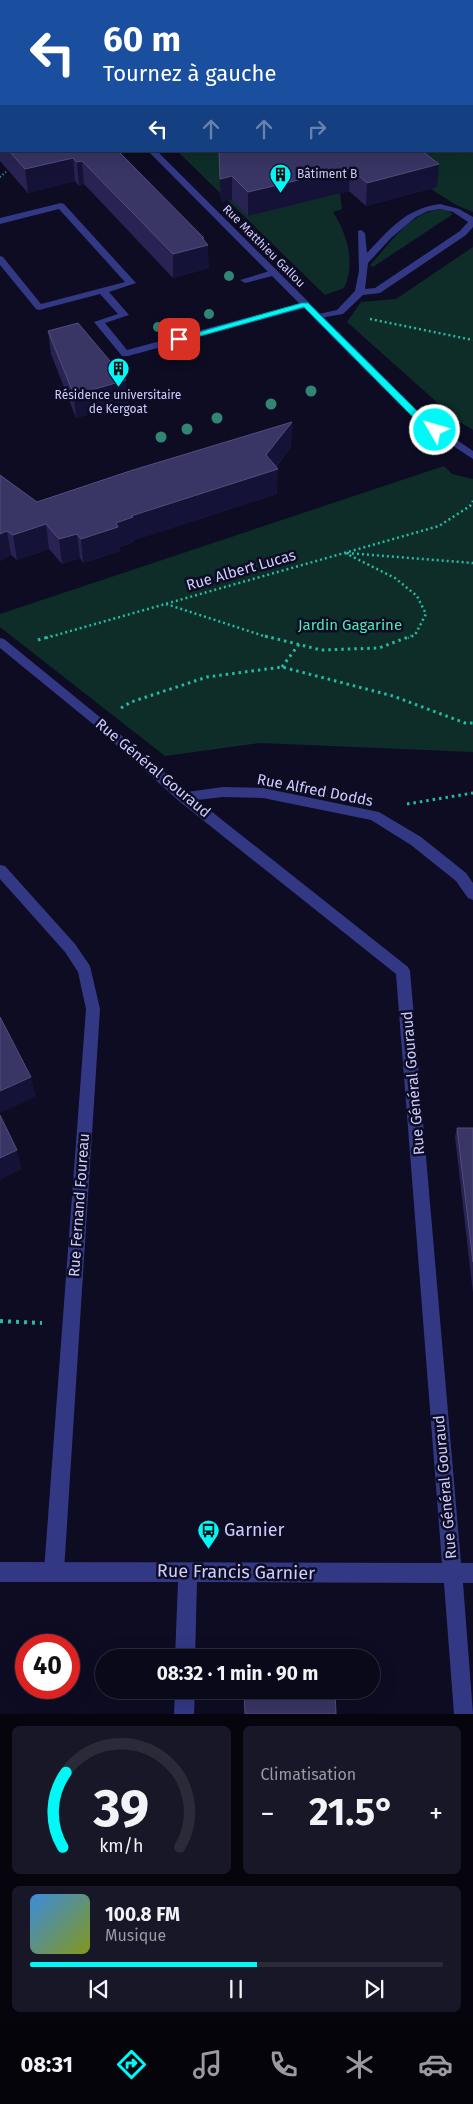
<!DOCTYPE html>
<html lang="fr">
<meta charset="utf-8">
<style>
body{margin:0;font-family:"Fira Sans",sans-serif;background:#181727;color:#f1f3f6;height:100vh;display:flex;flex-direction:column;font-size:19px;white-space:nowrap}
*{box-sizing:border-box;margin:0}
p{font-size:16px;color:#999aa2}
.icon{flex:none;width:28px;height:28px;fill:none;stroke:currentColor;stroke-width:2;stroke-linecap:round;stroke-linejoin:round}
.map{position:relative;height:1714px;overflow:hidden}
.details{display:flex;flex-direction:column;gap:12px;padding:12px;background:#06050e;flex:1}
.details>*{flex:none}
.banner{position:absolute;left:0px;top:0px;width:474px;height:152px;box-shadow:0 5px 20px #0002,0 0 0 1px #2a2a39;background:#1a4fa0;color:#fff;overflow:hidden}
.speed{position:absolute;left:15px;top:1634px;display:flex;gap:10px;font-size:25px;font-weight:700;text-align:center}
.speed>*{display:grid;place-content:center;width:65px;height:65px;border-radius:50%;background:#0a091a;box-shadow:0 5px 20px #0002,0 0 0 1px #2a2a39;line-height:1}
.speed .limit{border:8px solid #d22;background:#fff;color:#111}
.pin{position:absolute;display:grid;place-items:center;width:42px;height:42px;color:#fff;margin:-21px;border-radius:10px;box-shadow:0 2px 8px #0006}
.me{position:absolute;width:55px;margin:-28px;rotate:308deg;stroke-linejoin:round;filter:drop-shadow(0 0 4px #0008)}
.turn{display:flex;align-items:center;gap:18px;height:105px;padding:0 20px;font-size:22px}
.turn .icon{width:65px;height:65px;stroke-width:2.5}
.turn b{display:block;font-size:35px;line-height:42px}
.lanes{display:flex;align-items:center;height:48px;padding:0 20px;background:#0003;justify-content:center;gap:25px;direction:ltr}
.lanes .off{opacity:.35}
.big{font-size:38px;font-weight:700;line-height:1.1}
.details .widget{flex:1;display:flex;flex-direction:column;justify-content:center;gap:8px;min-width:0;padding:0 18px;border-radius:8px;background:#181727}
.details .dial{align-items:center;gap:0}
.dial svg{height:130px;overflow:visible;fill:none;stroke:#2a2a39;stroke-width:7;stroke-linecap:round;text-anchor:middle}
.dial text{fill:#f1f3f6;stroke:none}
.song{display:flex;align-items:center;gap:15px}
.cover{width:60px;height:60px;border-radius:8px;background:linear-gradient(135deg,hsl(210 70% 55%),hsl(70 70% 35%))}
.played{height:5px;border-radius:2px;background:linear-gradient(90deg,#00f8f7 55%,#2a2a39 55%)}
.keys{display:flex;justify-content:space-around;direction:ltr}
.heat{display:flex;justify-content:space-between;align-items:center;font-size:28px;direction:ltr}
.details .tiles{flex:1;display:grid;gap:12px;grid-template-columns:1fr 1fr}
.widget:last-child{grid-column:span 2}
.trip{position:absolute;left:95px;top:1649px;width:285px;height:50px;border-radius:25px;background:#0a091a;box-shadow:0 5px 20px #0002,0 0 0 1px #2a2a39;font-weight:700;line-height:50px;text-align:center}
.dock{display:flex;height:80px;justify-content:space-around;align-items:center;background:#04040a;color:#999aa2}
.dock .icon{width:35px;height:35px}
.dock .on{color:#00f8f7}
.dock b{font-size:22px;color:#f1f3f6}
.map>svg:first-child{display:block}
</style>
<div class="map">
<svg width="473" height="1714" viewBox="0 0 473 1714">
<rect width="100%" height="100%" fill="#0d0c23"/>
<path fill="#0e2d29" d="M229 0H473V125L472 1Z
M473 132V212L456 205 431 189 436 187 391 151H472Z
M177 151H251L219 167 222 177 237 199 340 193 342 209 333 212C347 234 356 263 344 288L325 295Z
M440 209 448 211 453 214 373 267 370 265C390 244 409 213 440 209Z
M473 247V430L458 421 347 322 361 302 396 299Z
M444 466 452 474 473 479V752L260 743 165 756 0 627V614Z"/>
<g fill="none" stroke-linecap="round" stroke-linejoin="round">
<path stroke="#24bca3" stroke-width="2" stroke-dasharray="1 2.5" stroke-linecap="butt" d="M0 177 6 172"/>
<path stroke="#24bca3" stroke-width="2.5" stroke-dasharray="2 3" stroke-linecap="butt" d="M370 319 473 340
M345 553 395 578 417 596 426 614 415 635 408 638
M347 553 473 563
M166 604 270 638
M46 638 439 526 470 506 473 501"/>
<path stroke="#24bca3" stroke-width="3" stroke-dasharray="2.5 4" stroke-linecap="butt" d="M265 636 321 650 379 648 411 636
M38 640 51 636
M282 667 299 644
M121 708 131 702 207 677 282 667 393 696 465 723H473
M407 804 473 793"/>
<path stroke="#24bca3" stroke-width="4" stroke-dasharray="3 5" stroke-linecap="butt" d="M0 1321 42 1323"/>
<path fill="#333885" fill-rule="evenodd" d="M61 203 64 204 136 283 109 292 129 315 105 323 127 350 305 302 310 305 308 307 128 356H122L94 322 118 314 100 294 39 310 36 309 0 265V256L3 257 41 304 125 282 59 209 0 224V218Z
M440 204 459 209 473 217V227L466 235 380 293 363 295 343 314 314 319V315L337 310 355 291 359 271 358 231 361 230 365 233 367 253C390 229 405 209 440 204ZM440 209 453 212 468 222 460 231 375 288 365 289 368 263 391 238 416 217 428 211Z
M273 270 278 273 276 275 245 283 240 280Z"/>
<path fill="#333885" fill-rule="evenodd" d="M0 865 5 866 75 944 90 966 100 1009 64 1571 61 1578 54 1581 47 1578 44 1571 86 1009 78 972 65 952 0 879Z"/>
<path fill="#333885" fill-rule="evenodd" d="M0 638 4 639 101 718 187 792 223 787 263 788 379 812 421 837 466 873 473 883V900L468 898 456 881 411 845 371 820 263 798 223 797 197 800 408 967 410 971 461 1563H473V1583H463L473 1714H454L444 1583 197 1582 195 1658H175L178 1582H0V1562L442 1563 396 974 179 801 93 724 0 648Z
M175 1690H195L194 1714H174Z"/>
<path fill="#333885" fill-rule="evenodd" d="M0 116H1V120H0Z
M148 151H157L426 419 473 451V459L418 423Z"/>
</g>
<g fill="#328572">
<circle cx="229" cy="276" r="5"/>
<circle cx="209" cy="314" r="5"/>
<circle cx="158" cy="327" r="5"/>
<circle cx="311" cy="391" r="5.5"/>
<circle cx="271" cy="404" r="5.5"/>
<circle cx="217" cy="418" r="5.5"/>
<circle cx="187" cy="429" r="5.5"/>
<circle cx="161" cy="437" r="5.5"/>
</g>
<path fill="#282352" d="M0 127H1V151H118L204 238 209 268 173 278 84 184 79 186 75 181 28 193 0 161Z
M219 151H422L437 187 366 206 349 191 248 216 232 200 221 202Z
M48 331 127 403 76 418 51 354Z
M292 422 291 447 276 467 277 494 134 540V542L120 547V551L83 563 80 558 62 564 49 549 17 560 11 555 0 561V475L37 502Z
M457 1128H473V1293L455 1137Z"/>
<path fill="#151237" d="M73 158 75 181 28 193 25 169Z
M82 161 84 184 79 186 77 162Z
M439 164 437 187 366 206 367 183Z
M350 168 349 191 248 216V192Z
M232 176V200L221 202 220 179Z
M202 238H204V246L208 245 209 268 173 278V254Z
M126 380 127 403 76 418 74 395Z
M292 422 291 447 272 471 278 469 277 494 134 540V542L120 547V551L83 563 81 539 266 455Z
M46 524 49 549 17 560 13 535Z
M7 531 11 555 0 561V534Z
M77 534 80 558 62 564 59 539Z
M31 1077 36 1097 0 1113V1091Z
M17 1150 22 1169 0 1180V1158Z"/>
<path fill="#393565" stroke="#514d7d" d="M170 0H243L245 1H164Z
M0 127H1V142L0 141Z
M9 151H118L204 238H202L208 245 173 254 82 161 77 162 73 158 25 169Z
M219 151H422L439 164 367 183 350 168 248 192 232 176 220 179Z
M78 323 126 380 74 395 48 331Z
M292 422 266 455 278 469 131 516 133 517 116 523 118 527 81 539 77 534 59 539 46 524 13 535 7 531 0 534V475L37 502 133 470Z
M0 1017 31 1077 0 1091Z
M0 1115 17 1150 0 1158Z
M457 1128H473V1262Z
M244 1690H335L336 1714H245Z"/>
<path fill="#00f8f7" stroke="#00a1a1" d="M302 303H308L425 419 438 428V431H432L419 423 304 307 182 341 175 339Z"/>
<defs>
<symbol id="building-pin" viewBox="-11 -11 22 30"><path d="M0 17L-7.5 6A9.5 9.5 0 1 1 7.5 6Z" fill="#00f8f7" stroke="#0d0c23"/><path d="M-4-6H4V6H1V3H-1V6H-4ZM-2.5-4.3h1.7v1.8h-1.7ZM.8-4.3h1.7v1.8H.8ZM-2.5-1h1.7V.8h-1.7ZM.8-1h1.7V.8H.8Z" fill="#111"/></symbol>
<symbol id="bus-pin" viewBox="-11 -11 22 30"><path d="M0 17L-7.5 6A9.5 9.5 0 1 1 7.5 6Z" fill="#00f8f7" stroke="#0d0c23"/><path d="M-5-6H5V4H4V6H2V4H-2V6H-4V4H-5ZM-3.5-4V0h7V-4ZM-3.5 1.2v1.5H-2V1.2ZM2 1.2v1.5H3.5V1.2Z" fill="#111"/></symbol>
</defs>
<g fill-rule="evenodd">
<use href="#building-pin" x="268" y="162" width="25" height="34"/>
<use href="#building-pin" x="106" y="356" width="25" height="34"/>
<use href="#bus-pin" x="196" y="1518" width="25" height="34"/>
</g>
<g text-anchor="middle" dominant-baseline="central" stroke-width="5" stroke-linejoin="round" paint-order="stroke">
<g font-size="12" fill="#cecdff" stroke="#0d0c23" text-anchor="start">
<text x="297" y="174">Bâtiment B</text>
<text x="118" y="395" text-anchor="middle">Résidence universitaire<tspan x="118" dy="14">de Kergoat</tspan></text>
</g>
<g font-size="12" fill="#cecdff" stroke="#0d0c23">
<text transform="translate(264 246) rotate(45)">Rue Matthieu Gallou</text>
</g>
<g font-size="15" fill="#cecdff" stroke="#0d0c23">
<text transform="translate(241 570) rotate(-16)">Rue Albert Lucas</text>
<text transform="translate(153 768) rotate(40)">Rue Général Gouraud</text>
<text transform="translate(315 790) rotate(11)">Rue Alfred Dodds</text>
<text transform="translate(413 1083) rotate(-95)">Rue Général Gouraud</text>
<text transform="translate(79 1205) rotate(-86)">Rue Fernand Foureau</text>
<text transform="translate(445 1487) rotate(-95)">Rue Général Gouraud</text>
</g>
<g font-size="15" fill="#50e8b2" stroke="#0d0c23">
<text x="350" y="625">Jardin Gagarine</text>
</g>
<g font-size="18" fill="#cecdff" stroke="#0d0c23" text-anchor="start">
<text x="224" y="1530">Garnier</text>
</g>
<g font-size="18" fill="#cecdff" stroke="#0d0c23">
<text transform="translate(236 1572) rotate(1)">Rue Francis Garnier</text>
</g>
</g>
</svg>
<div class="speed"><div class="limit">40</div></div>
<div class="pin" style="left:179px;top:339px;background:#d93025"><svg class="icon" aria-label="arrive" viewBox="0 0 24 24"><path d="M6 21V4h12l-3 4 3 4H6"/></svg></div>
<svg class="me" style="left:435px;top:430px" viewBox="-20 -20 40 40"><circle r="17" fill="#00f8f7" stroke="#fff" stroke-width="3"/><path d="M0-11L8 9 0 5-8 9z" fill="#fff"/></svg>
<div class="trip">08:32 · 1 min · 90 m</div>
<div class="banner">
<div class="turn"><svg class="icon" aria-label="left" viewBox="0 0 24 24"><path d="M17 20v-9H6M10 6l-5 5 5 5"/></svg><div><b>60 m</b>Tournez à gauche</div></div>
<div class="lanes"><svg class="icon" aria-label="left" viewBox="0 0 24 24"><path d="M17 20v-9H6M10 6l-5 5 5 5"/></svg><svg class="icon off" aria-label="ahead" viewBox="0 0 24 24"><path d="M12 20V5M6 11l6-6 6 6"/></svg><svg class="icon off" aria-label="ahead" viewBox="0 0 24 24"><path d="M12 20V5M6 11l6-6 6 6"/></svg><svg class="icon off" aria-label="right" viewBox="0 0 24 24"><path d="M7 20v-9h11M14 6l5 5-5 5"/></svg></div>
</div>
</div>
<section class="details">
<div class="tiles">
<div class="widget dial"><svg viewBox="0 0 100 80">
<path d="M14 69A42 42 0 1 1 86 69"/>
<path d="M14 69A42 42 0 0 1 16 23" stroke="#00f8f7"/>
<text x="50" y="56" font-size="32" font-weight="700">39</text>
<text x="50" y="72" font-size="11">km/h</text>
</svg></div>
<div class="widget"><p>Climatisation</p>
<div class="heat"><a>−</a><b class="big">21.5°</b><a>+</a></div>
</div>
<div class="widget">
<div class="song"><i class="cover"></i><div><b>100.8 FM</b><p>Musique</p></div></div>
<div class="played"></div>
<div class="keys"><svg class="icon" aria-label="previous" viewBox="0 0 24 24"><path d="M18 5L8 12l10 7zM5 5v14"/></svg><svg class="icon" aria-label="pause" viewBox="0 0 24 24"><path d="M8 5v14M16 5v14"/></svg><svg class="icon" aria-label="next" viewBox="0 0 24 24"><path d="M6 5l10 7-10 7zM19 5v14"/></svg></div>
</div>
</div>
</section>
<nav class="dock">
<b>08:31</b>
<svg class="icon on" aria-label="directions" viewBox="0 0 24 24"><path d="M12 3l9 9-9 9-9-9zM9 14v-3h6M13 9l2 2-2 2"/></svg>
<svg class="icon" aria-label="music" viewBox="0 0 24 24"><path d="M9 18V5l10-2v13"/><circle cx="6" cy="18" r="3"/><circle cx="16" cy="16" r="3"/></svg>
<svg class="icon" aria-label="phone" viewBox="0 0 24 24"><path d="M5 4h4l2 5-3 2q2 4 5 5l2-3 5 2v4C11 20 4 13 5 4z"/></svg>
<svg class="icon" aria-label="climate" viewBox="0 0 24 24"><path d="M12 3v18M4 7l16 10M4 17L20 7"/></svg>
<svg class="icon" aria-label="car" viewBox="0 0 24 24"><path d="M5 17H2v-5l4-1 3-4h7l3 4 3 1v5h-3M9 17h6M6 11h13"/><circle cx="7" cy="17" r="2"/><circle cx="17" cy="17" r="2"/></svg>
</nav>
